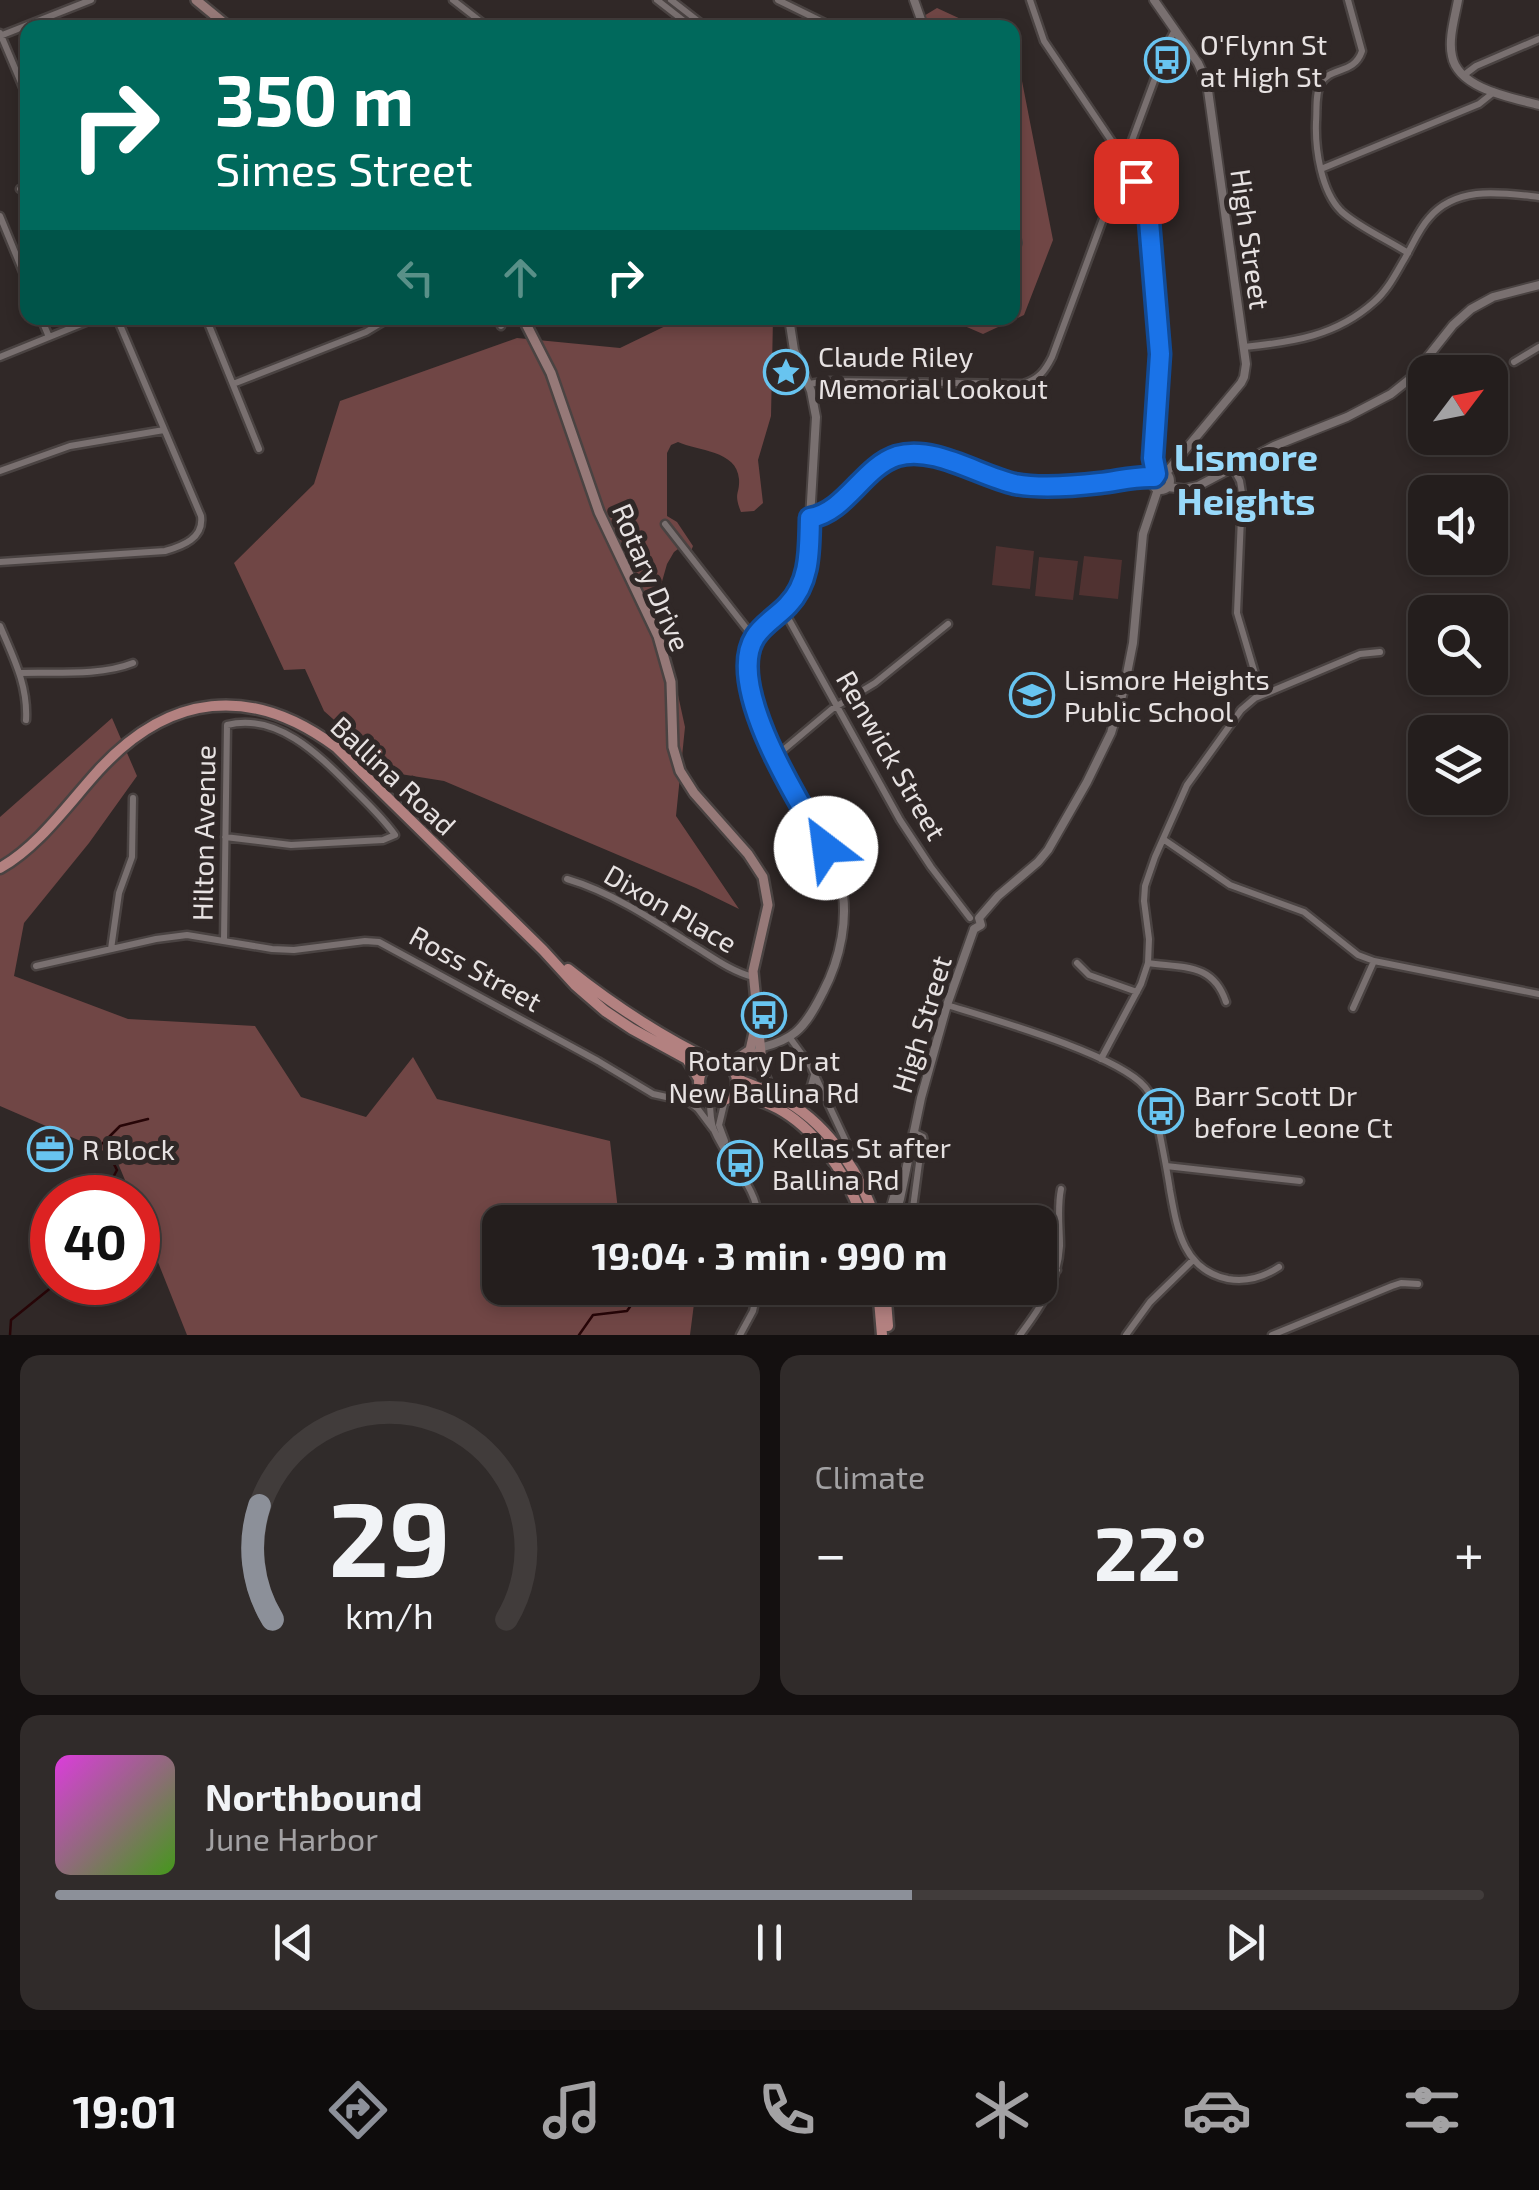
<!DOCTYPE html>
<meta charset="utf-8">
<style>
body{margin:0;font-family:"Exo 2",sans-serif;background:#302b2a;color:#f1f3f6;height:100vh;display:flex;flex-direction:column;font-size:38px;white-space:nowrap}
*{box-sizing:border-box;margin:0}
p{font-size:32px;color:#a3a2a4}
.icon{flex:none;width:55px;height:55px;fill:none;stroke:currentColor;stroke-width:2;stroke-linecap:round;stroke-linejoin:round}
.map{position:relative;height:1335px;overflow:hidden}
.details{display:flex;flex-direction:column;gap:20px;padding:20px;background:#141010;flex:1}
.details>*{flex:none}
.top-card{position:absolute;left:20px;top:20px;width:1000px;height:305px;border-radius:20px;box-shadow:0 5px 15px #0003,0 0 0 2px #413c3b;background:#00695c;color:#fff;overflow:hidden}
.needle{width:65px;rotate:58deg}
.controls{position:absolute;left:1408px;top:355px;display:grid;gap:20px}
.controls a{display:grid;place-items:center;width:100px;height:100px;border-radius:20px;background:#241e1d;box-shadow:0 5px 15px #0003,0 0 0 2px #413c3b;font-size:50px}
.speed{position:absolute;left:30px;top:1175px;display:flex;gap:20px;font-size:50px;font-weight:700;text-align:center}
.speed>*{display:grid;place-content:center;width:130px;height:130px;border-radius:50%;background:#241e1d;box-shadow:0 5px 15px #0003,0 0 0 2px #413c3b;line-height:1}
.speed .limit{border:15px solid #d22;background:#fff;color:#111}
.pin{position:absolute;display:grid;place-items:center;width:85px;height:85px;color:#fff;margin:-42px;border-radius:20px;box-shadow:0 5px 15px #0006}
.me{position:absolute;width:110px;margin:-55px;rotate:330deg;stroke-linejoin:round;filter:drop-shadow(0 0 8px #0008)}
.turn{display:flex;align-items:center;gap:35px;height:210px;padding:0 30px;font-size:45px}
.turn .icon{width:130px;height:130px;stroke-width:2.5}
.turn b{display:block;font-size:70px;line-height:85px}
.lanes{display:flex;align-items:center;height:95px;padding:0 30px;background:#0003;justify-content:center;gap:50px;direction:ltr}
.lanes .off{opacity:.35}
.big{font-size:75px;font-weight:700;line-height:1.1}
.details .card{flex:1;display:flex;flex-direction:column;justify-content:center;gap:15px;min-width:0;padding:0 35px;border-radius:20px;background:#302b2a}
.details .dial{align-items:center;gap:0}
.dial svg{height:260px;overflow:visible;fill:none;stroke:#413c3b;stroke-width:7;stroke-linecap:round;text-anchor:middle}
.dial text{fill:#f1f3f6;stroke:none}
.song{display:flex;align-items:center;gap:30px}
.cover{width:120px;height:120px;border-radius:15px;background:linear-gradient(135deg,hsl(300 70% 55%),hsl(100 70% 35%))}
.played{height:10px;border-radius:5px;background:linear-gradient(90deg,#8c9099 60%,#413c3b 60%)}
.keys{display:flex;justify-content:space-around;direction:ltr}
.heat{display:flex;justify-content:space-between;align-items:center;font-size:55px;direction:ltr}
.details .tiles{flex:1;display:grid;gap:20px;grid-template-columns:1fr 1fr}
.card:last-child{grid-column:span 2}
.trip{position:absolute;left:482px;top:1205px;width:575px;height:100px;border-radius:20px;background:#241e1d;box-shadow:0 5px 15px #0003,0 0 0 2px #413c3b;font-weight:700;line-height:100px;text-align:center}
.menu{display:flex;height:160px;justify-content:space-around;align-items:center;background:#0e0c0c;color:#a3a2a4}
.menu .icon{width:70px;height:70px}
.menu .on{color:#8c9099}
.menu b{font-size:45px;color:#f1f3f6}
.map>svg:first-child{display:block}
</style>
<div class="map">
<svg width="1539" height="1335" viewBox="0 0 1539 1335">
<rect width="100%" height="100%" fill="#302827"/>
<path fill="#503231" d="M996 546 1034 551 1030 589 992 585Z
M1084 556 1122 560 1118 599 1079 595Z
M1039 557 1078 561 1073 600 1035 596Z"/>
<path fill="#704645" d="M937 8 978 27 904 28Z
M1013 44 1015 45 1053 240 1024 315 983 334 946 318H1012Z
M682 318H773L771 416 758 460 763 503 754 511 741 512C733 492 740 495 739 479 737 450 697 451 678 442L671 445 667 453V516L677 522 693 546 691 551 678 549 674 552 667 564 657 599 685 727 676 816 739 909 696 888 444 781 394 773 324 711 305 669 284 670 234 563 314 484 340 401 517 338 620 348Z
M112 718 137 776 89 843 24 923 14 976 128 1019 255 1026 301 1097 366 1117 413 1057 437 1099 610 1141 618 1210 633 1222H500V1288H696L690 1335H187L138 1212V1198L132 1197 115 1156 0 1106V817Z"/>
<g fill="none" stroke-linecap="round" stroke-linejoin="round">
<path stroke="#270507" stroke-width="2.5" d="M102 1198 117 1170 103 1143 120 1126 148 1119
M10 1335 11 1320 58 1282
M579 1335 593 1315 627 1311 643 1288"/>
<defs>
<path id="minor" d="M453 0 489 28
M657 0 693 28
M671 0 707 28
M778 0 835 28
M1030 0 1044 41 1121 155 1146 200 1160 354 1153 458 1156 474
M1348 0 1362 51C1354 75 1331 66 1321 83 1315 93 1317 110 1316 122 1315 149 1321 191 1341 211 1358 227 1388 240 1408 253
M41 20 50 28
M0 33 28 99
M0 36 91 0
M1464 75 1476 66 1539 39
M1321 169 1479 104 1494 92
M20 189 28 186
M0 216 28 284
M41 318 49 337
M206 318 259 449
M498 318 501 326
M1244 347C1293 342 1336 336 1374 302 1388 290 1396 273 1405 258 1413 244 1419 229 1429 218 1457 185 1502 193 1539 197
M0 357 96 318
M1514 362 1539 347
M233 384 366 332 381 323 386 318
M808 384 830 381 1023 384C1039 379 1045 371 1052 357L1168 43 1175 30
M1233 468 1240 481 1242 493 1237 613 1261 694
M0 471 70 446 164 430
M810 518C849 511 866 462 905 455 939 448 981 477 1015 484 1042 489 1074 486 1100 483 1118 481 1135 476 1153 477
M665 524 754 638
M0 562 165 551C183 546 204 538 201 516L117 318
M783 609 900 820 931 867 970 918
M0 626C13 657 28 685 26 720
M20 673C54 672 101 676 133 663
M775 757 832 709 875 683 948 624
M1163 839 1230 885 1304 912 1358 955 1374 961 1539 994
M567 879C611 892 652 919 691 944 711 956 730 971 753 977
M224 940 227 725C278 712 320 756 353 789 368 804 383 818 395 835L383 840 291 845 225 837
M111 949 119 893 132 857 133 798
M1077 963 1089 975 1137 992
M1148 963C1184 968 1213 963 1226 1002
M36 966 156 939 187 935 272 949 294 950 365 941 379 942 598 1061 653 1094 689 1102 698 1109 713 1129
M947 1005C992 1019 1117 1054 1145 1087 1155 1099 1157 1115 1159 1130 1163 1150 1167 1170 1170 1190 1177 1229 1183 1270 1228 1279 1246 1282 1264 1277 1279 1267
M1353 1008 1374 961
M790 1038 811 1067 849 1148
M1101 1059 1141 984 1148 963 1149 939 1144 901 1145 886 1155 857 1187 785 1241 710 1255 698 1360 654 1380 652
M814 1075 810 1089 816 1097 824 1098
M675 1098 700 1088
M710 1099C710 1109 710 1121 714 1130 728 1164 757 1184 759 1222
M725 1141 719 1125 725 1100
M1166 1166 1300 1181
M909 1222 913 1208 919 1163 925 1147 923 1137 913 1132
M1040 1266 1057 1270
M740 1335 753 1311 758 1288
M1020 1335C1041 1307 1058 1282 1060 1246 1060 1226 1057 1209 1061 1189
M1126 1335 1150 1302 1192 1261
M1272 1335 1392 1286 1401 1283 1418 1284"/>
<path id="tertiary" d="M914 0 924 28
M1154 0 1198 63 1207 83 1246 364 1244 377 1241 383 1166 473
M1458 0C1455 17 1448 39 1452 56 1458 89 1513 98 1539 105
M1012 221 1017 243 1012 257
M1152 481a9 9 0 1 1 18 0a9 9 0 1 1-18 0Z
M1168 487 1184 489 1198 486 1274 446 1347 417 1391 394 1411 378 1453 325 1471 309 1493 297 1539 285
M974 929 981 925 979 918 998 896 1038 862 1048 850 1087 782 1111 733 1124 689 1133 643 1143 534 1158 489
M750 1050C793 1042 804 1030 823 992 840 960 850 916 840 880 834 859 820 839 809 819 791 788 774 757 762 723 756 707 747 690 747 672 745 621 795 616 807 570L816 417 811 391 794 350 789 318
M880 1222 891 1207 901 1173
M892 1222 900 1199 921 1098 947 1005 974 929"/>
<path id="secondary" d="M196 0 230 28
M523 318 551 373 599 512 658 636 671 682 673 747 680 771 694 793 748 854 763 877 768 905 753 971 763 1073 769 1086 776 1092
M728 1065 750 1050 755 1028
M737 1077 749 1066 760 1050"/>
<path id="primary" d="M0 868C39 846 68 804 98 771 169 693 251 684 336 747L543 950 575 985 605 1011 632 1029 687 1059 699 1079
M568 969C613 1005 664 1038 716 1063
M699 1082a19 19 0 1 1 38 0a19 19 0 1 1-38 0Z
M737 1079C755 1086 772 1092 788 1102 831 1128 862 1176 876 1222
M732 1096C798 1098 844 1165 864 1222
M878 1288 882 1335
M885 1288 888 1326"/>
</defs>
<use href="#minor" stroke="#4a4342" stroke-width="11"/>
<use href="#tertiary" stroke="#4a4342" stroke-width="12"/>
<use href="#secondary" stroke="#4a4342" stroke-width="14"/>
<use href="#primary" stroke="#4a4342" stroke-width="15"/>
<use href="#minor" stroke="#797070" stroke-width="6"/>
<use href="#tertiary" stroke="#797070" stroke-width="8"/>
<use href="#secondary" stroke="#967978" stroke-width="9"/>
<use href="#primary" stroke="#b38180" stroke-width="10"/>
</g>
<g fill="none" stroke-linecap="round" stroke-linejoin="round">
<defs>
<path id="route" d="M826 848C800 804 724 686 755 637 763 624 778 616 788 605 811 581 809 549 810 518 846 512 863 467 897 456 934 445 979 476 1015 484 1042 489 1074 486 1100 483 1118 481 1135 476 1154 477L1156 474 1153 458 1160 354 1148 209 1136 181"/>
</defs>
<use href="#route" stroke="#114b97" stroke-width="25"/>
<use href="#route" stroke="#1a73e8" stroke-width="18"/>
</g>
<defs>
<symbol id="bus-ring" viewBox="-11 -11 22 22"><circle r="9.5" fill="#302827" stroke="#68c4f0" stroke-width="1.5"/><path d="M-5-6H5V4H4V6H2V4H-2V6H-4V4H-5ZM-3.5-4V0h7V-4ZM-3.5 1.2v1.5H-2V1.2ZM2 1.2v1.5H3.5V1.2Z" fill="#68c4f0"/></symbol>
<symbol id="sight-ring" viewBox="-11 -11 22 22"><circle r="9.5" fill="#302827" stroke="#68c4f0" stroke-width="1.5"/><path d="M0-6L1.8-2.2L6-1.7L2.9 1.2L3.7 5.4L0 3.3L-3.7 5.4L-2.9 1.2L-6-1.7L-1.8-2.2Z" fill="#68c4f0"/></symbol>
<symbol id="school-ring" viewBox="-11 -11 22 22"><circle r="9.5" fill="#302827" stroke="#68c4f0" stroke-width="1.5"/><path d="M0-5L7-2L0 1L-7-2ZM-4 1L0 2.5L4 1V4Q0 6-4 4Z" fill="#68c4f0"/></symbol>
<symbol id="office-ring" viewBox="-11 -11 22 22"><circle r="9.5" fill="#302827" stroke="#68c4f0" stroke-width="1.5"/><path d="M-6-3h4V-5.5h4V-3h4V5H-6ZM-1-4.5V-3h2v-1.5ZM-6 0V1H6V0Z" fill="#68c4f0"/></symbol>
</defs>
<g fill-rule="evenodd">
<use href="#bus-ring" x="1142" y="35" width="50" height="50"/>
<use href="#sight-ring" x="761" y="347" width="50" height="50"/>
<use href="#school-ring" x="1007" y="670" width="50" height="50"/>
<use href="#bus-ring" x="739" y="990" width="50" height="50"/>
<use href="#bus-ring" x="1136" y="1086" width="50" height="50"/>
<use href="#office-ring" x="25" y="1124" width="50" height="50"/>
<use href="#bus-ring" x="715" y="1138" width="50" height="50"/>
</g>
<g text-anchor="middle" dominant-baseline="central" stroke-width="10" stroke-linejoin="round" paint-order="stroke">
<g font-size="28" fill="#e7e2e2" stroke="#302827" text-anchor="start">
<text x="1200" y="44">O'Flynn St<tspan x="1200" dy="32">at High St</tspan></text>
<text x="818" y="356">Claude Riley<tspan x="818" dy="32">Memorial Lookout</tspan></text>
<text x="1064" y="679">Lismore Heights<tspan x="1064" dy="32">Public School</tspan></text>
<text x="764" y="1060" text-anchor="middle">Rotary Dr at<tspan x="764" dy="32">New Ballina Rd</tspan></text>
<text x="1194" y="1095">Barr Scott Dr<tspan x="1194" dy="32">before Leone Ct</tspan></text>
<text x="772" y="1147">Kellas St after<tspan x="772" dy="32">Ballina Rd</tspan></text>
<text x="82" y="1149">R Block</text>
</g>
<g font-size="28" fill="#e7e2e2" stroke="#302827">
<text transform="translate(1251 239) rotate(82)">High Street</text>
<text transform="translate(652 577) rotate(67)">Rotary Drive</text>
<text transform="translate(892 755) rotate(60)">Renwick Street</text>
<text transform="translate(394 775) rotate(43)">Ballina Road</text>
<text transform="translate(203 833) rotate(-89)">Hilton Avenue</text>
<text transform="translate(671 908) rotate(30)">Dixon Place</text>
<text transform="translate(476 968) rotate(29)">Ross Street</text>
<text transform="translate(921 1024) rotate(-73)">High Street</text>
</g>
<g font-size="38" font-weight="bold" fill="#98d9fa" stroke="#302827">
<text x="1246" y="456">Lismore<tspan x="1246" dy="44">Heights</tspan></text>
</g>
</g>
</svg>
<div class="controls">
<a><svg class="needle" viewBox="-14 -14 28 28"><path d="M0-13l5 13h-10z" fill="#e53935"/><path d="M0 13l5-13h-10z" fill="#a3a2a4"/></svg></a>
<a><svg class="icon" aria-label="sound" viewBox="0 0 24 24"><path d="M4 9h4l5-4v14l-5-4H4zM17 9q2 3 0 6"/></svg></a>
<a><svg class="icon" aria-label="search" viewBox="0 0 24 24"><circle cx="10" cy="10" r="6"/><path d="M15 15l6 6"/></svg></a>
<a><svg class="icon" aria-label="layers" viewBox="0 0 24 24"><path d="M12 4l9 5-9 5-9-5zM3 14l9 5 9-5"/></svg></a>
</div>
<div class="speed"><div class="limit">40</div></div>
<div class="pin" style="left:1136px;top:181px;background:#d93025"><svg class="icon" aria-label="arrive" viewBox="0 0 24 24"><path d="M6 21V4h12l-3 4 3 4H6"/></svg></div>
<svg class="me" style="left:826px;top:848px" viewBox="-20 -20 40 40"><circle r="19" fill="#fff"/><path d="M0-13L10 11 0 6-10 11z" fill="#1a73e8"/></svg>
<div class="trip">19:04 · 3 min · 990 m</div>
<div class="top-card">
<div class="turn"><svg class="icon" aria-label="right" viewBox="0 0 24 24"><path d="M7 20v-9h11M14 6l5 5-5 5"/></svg><div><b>350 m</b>Simes Street</div></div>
<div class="lanes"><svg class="icon off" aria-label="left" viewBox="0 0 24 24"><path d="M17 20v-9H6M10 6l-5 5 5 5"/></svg><svg class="icon off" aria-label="ahead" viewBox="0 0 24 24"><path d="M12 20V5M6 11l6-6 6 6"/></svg><svg class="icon" aria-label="right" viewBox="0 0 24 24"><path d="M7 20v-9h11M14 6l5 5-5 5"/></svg></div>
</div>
</div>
<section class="details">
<div class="tiles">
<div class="card dial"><svg viewBox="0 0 100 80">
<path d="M14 69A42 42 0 1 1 86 69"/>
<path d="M14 69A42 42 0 0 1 10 34" stroke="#8c9099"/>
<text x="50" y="56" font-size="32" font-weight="700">29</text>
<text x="50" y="72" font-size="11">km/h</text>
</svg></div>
<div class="card"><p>Climate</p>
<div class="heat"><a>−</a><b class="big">22°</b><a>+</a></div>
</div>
<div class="card">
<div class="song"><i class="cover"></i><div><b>Northbound</b><p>June Harbor</p></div></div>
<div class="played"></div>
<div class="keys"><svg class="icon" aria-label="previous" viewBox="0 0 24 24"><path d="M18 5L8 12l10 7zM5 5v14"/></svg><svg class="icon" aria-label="pause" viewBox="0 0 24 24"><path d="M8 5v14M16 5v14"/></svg><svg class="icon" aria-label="next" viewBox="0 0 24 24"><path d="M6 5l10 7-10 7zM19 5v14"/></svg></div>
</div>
</div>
</section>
<nav class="menu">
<b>19:01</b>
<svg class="icon on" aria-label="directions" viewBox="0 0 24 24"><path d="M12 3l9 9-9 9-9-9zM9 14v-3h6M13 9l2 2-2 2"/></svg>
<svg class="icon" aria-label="music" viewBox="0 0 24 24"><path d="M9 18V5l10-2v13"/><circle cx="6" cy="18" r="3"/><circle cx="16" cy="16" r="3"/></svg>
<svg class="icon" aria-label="phone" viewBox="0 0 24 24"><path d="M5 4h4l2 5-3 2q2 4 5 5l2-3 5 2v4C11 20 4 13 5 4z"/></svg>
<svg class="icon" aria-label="climate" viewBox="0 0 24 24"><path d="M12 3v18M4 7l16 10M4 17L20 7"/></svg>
<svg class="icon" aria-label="car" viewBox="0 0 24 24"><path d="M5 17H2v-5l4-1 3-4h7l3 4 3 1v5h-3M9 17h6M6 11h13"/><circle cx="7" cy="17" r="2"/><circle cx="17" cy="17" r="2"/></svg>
<svg class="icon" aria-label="filters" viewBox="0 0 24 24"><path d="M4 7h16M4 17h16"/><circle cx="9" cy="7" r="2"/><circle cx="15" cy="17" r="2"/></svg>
</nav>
